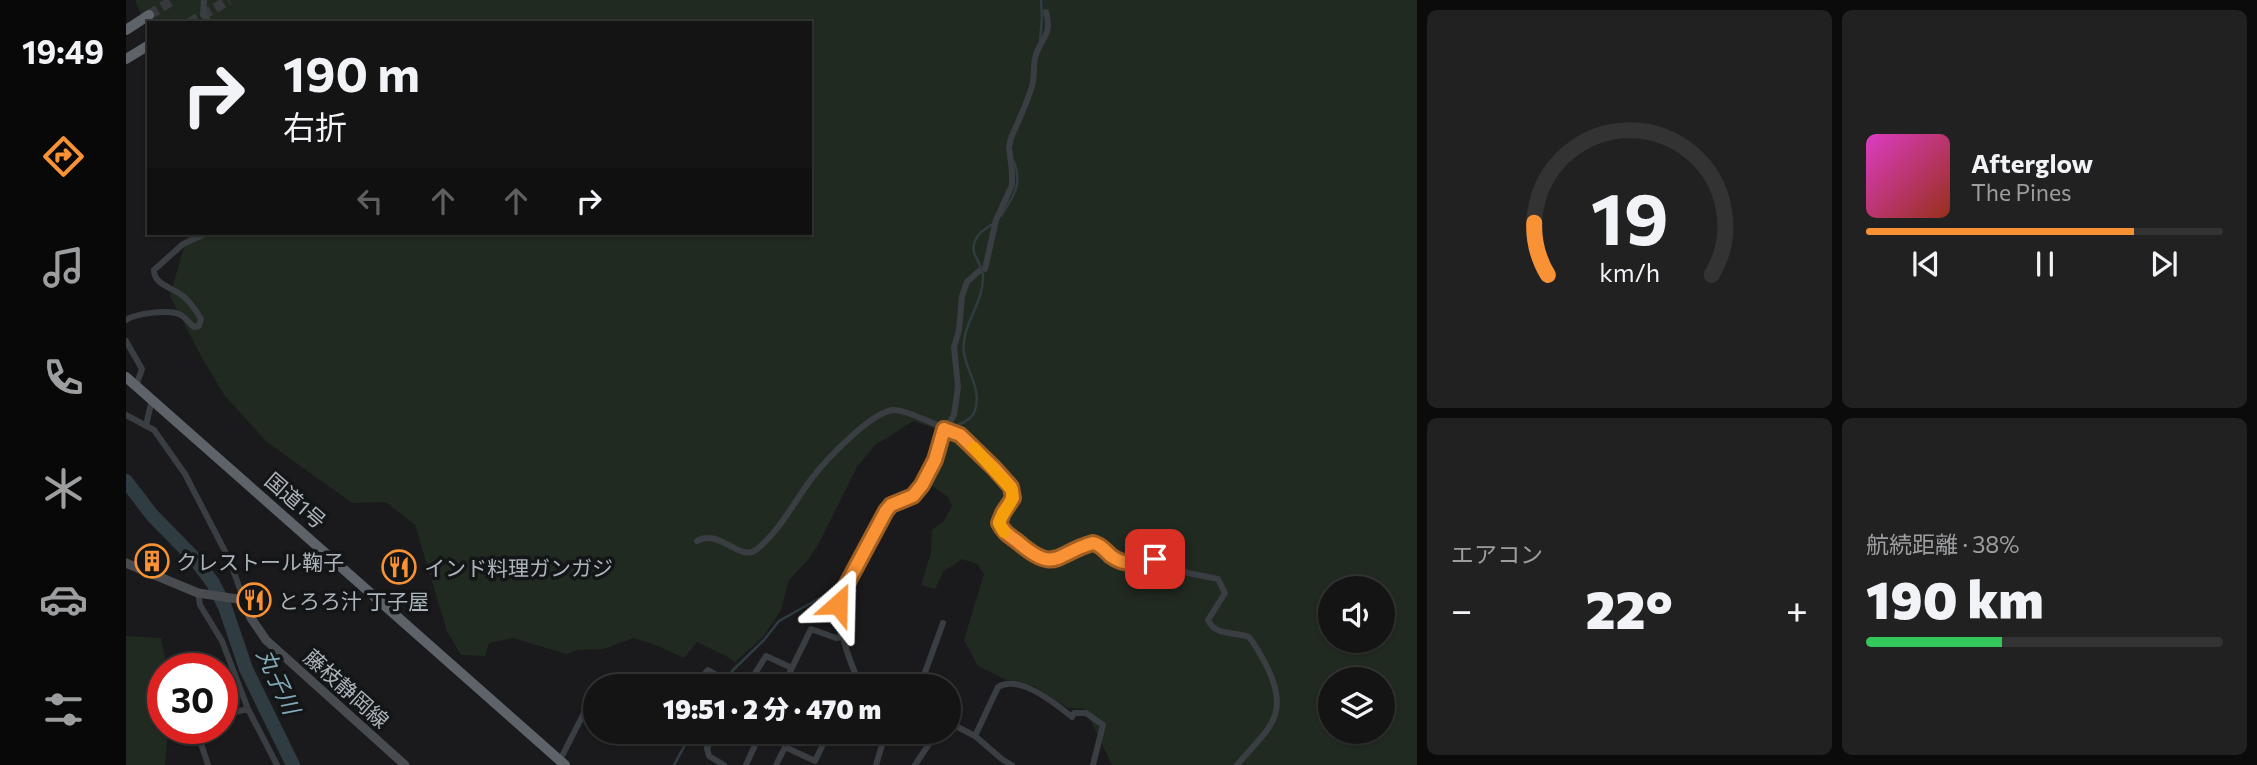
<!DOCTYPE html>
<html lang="ja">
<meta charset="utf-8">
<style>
body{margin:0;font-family:Commissioner,"Noto Sans JP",sans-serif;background:#212122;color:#f1f3f6;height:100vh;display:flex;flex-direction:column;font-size:26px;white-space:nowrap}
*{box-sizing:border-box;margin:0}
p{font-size:23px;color:#9d9ea0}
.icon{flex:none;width:38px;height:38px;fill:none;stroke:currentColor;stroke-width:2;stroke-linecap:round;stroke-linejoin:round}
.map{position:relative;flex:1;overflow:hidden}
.side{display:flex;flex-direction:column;gap:10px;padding:10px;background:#0b0b0c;width:840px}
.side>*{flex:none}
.guide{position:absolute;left:21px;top:21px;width:665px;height:214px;border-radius:0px;box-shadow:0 2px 5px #0004,0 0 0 2px #333334;background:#141415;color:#f1f3f6;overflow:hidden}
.fabs{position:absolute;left:1192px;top:576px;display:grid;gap:14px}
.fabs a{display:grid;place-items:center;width:77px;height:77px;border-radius:50%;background:#141415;box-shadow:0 2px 5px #0004,0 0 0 2px #333334;font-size:35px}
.speed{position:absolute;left:21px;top:653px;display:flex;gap:14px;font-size:35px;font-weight:700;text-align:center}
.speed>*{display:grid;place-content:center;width:91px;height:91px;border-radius:50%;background:#141415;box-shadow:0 2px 5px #0004,0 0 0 2px #333334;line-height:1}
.speed .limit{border:10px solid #d22;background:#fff;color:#111}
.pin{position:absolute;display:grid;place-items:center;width:60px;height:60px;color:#fff;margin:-30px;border-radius:14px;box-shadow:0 4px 10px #0006}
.me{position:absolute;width:77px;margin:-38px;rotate:25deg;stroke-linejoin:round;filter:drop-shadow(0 0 5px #0008)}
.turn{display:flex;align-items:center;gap:24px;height:147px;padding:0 21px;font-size:32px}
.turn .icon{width:91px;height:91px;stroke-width:2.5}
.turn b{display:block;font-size:49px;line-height:60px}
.lanes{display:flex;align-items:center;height:66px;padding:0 21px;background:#0003;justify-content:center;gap:35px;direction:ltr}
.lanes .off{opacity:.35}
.big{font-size:52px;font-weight:800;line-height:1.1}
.side .card{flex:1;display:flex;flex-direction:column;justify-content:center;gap:10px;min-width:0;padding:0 24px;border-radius:10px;background:#212122}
.side .dial{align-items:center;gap:0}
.dial svg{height:182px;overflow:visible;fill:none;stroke:#333334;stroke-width:7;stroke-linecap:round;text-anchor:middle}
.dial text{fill:#f1f3f6;stroke:none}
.song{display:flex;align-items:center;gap:21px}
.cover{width:84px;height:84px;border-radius:10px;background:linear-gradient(135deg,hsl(310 70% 55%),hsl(10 70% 35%))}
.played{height:7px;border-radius:4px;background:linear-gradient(90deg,#f99235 75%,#333334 75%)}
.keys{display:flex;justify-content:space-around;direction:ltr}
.heat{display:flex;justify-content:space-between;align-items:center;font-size:38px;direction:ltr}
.charge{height:10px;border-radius:5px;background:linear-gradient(90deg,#34c759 38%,#333334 0)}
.side .tiles{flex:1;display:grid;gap:10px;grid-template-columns:repeat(2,1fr)}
.trip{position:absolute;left:457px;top:674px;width:378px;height:70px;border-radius:35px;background:#141415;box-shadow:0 2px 5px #0004,0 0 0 2px #333334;font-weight:800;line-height:70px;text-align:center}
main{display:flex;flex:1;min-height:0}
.tab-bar{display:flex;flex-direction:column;width:126px;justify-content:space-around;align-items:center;background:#080808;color:#9d9ea0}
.tab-bar .icon{width:49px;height:49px}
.tab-bar .on{color:#f99235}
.tab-bar b{font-size:32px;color:#f1f3f6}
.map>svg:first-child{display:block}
</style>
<main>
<nav class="tab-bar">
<b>19:49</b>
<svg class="icon on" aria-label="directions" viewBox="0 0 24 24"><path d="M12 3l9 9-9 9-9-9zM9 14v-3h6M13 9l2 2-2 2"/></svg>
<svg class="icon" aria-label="music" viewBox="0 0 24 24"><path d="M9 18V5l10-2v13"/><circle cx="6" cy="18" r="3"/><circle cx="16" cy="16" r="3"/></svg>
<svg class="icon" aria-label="phone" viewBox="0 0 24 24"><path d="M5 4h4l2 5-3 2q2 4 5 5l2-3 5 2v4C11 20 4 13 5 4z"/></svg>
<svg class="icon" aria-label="climate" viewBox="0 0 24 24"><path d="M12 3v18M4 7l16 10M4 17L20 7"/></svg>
<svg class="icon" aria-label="car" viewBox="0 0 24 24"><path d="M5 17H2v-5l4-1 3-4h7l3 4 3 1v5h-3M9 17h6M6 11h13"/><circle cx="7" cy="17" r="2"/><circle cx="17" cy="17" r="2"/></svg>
<svg class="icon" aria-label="filters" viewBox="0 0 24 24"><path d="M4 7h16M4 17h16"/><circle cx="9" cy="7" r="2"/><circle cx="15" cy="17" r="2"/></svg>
</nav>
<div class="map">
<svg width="1291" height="765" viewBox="0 0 1291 765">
<rect width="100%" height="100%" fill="#1a1a1c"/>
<path fill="#212a21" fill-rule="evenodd" d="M9 0H1291V765H986L959 709 942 708 908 686 878 679 852 666 838 640 858 574 851 564 836 559 817 572 809 589 795 585 805 552 806 530 818 521 826 506 822 497 805 485 810 477 821 442 810 429 788 421 749 445 731 467 692 545 682 560 663 580 655 610 637 637 609 662 600 656 571 642 558 658 527 644 507 638 478 649 452 650 440 654 387 638 363 643 359 656 335 655 321 631 289 525 260 502 226 503 141 442 99 396 75 356 44 296 62 233H684V23H23V33ZM1204 588H1256V640H1204ZM1204 679H1256V732H1204Z
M0 636 35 638 41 668H37V728H42L39 765H0Z"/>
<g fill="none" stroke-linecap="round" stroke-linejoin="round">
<path stroke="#2f3c41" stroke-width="2.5" d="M914 42 916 17 915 0
M875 216C887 197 897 184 888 162
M788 498C799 489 809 471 814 458 818 450 817 440 822 433 829 422 845 424 849 410 856 390 841 372 838 353 834 327 858 303 857 276 857 263 843 255 849 241 852 232 860 229 868 223
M728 575 746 544
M596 686 607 670 638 640 653 621 719 584
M548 765 566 732"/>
<path stroke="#2f3c41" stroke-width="14" d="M0 481 26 515 68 558 87 583 99 607 120 669 167 765"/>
<path stroke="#37393c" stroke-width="10" stroke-dasharray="10 5" stroke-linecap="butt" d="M23 15 47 0
M63 23 103 0"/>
<path stroke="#3a3d41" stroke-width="6" d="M78 0 77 15 85 23
M859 269 870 220 886 185V172L883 147 885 138C892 121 901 104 906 86 909 77 907 68 909 58 914 38 927 36 920 12
M0 320C10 313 45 309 55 315 60 318 63 323 68 327L73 326 75 319C70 310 64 302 57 296 46 287 28 285 28 270L57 244 81 233
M0 341 16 369 10 386
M0 415 28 430 59 474 103 559 118 600
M20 425 26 400
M571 541C593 528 614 562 630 550 654 531 668 502 686 478 699 461 745 412 767 410 777 410 788 415 797 419 808 424 821 428 832 434 848 442 873 472 885 487L887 498 877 513 873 523C878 533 885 536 892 543 929 575 930 553 967 543L977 547 986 557 1004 564 1034 560 1062 573 1092 579 1099 593 1082 620C1090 637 1109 631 1123 637 1130 646 1135 655 1140 665 1166 716 1142 728 1111 765
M72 593 74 605 96 641 122 709 151 765
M568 686 582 670 609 686
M621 686 640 656 666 668
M657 686 685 629 710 638H712L717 632
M735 686C723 661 707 619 716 593L760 511C768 500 781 501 791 492L809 460 815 436 828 415 832 387 828 347 833 330 836 296 841 282 853 271
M794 686 817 623
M96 715 122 709
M822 722 849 736 877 760 886 765
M70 728 82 765
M544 732 554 738
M591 732 581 748 583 756 598 765
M664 732 659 747 689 761 703 732
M849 736 872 687C893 674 929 703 946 717L948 713H960L977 725 967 765
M434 760 459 711
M620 765 635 732
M650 765 659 747
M750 765 760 732
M789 765 811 732"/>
<path stroke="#484c51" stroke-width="9" d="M0 563 72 593 118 600 125 618 140 640 279 765"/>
<path stroke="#5e6369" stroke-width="10" d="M0 30 23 15
M0 59 23 45
M0 377 439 765"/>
</g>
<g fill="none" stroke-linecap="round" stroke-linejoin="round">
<defs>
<path id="route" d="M712 604 716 593 760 511 765 505 787 496 796 485 809 460 818 429 834 435 868 468 885 487 887 498 877 513 873 523C878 533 884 536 892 542 930 575 930 553 967 543 976 545 979 551 985 556 1000 567 1013 563 1029 559"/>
</defs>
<use href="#route" stroke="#a25f22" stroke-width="18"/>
<use href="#route" stroke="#f99235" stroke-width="12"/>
<path stroke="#f59e0b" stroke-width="12" d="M848 448 886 490C889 503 876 511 873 523L878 532"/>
</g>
<defs>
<symbol id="building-ring" viewBox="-11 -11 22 22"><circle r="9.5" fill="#141517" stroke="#f99235" stroke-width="1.5"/><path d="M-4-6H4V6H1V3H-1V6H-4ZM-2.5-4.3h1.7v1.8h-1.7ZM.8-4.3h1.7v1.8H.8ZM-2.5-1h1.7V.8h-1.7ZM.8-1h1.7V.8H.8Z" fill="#f99235"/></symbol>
<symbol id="restaurant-ring" viewBox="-11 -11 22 22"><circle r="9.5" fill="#141517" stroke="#f99235" stroke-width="1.5"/><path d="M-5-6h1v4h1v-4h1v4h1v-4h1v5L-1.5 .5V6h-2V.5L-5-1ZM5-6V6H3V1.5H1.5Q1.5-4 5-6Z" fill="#f99235"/></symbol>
</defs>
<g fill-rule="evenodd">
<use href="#building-ring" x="7" y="542" width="38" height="38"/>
<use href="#restaurant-ring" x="254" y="548" width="38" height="38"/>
<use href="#restaurant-ring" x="109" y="581" width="38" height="38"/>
</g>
<g text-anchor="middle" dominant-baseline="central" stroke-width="7" stroke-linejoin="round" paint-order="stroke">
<g font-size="21" fill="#acb4bc" stroke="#141517">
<text transform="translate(170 500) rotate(41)">国道1号</text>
<text transform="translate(221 688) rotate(42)">藤枝静岡線</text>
</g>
<g font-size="21" fill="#acb4bc" stroke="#141517" text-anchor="start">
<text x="50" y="561">クレストール鞠子</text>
<text x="298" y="567">インド料理ガンガジ</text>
<text x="152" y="600">とろろ汁 丁子屋</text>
</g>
<g font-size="23" font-style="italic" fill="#82a9b8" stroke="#141517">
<text transform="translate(153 681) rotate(65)">丸子川</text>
</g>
</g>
</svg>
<div class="fabs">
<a><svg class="icon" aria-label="sound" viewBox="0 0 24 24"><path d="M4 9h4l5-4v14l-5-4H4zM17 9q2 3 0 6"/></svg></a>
<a><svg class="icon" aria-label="layers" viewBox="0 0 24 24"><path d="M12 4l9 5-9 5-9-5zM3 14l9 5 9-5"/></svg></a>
</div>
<div class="speed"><div class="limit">30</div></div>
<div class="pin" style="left:1029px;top:559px;background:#d93025"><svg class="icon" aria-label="arrive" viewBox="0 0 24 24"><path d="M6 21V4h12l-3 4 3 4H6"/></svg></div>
<svg class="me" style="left:712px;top:604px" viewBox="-20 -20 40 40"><path d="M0-17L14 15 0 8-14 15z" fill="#f99235" stroke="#fff" stroke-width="4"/></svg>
<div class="trip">19:51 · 2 分 · 470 m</div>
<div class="guide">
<div class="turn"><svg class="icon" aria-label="right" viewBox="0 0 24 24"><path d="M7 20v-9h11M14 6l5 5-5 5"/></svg><div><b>190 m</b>右折</div></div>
<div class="lanes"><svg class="icon off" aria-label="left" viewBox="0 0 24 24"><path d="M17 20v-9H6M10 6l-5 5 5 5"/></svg><svg class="icon off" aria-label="ahead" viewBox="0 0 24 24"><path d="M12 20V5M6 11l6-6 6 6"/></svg><svg class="icon off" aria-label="ahead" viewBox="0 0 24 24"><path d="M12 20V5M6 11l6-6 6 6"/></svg><svg class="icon" aria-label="right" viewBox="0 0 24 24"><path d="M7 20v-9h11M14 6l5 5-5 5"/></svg></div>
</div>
</div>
<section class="side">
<div class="tiles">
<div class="card dial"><svg viewBox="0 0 100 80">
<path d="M14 69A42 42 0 1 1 86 69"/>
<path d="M14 69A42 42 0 0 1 8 46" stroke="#f99235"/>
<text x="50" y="56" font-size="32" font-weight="700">19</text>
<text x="50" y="72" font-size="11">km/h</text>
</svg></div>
<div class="card">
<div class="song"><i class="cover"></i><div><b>Afterglow</b><p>The Pines</p></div></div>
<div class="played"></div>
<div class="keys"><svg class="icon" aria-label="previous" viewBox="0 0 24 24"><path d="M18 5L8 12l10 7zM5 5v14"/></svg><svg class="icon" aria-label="pause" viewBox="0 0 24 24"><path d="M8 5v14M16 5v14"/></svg><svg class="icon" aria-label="next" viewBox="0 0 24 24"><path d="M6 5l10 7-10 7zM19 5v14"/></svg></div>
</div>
<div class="card"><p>エアコン</p>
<div class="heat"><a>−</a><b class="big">22°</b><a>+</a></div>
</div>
<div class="card"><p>航続距離 · 38%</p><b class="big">190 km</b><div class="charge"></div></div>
</div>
</section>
</main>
